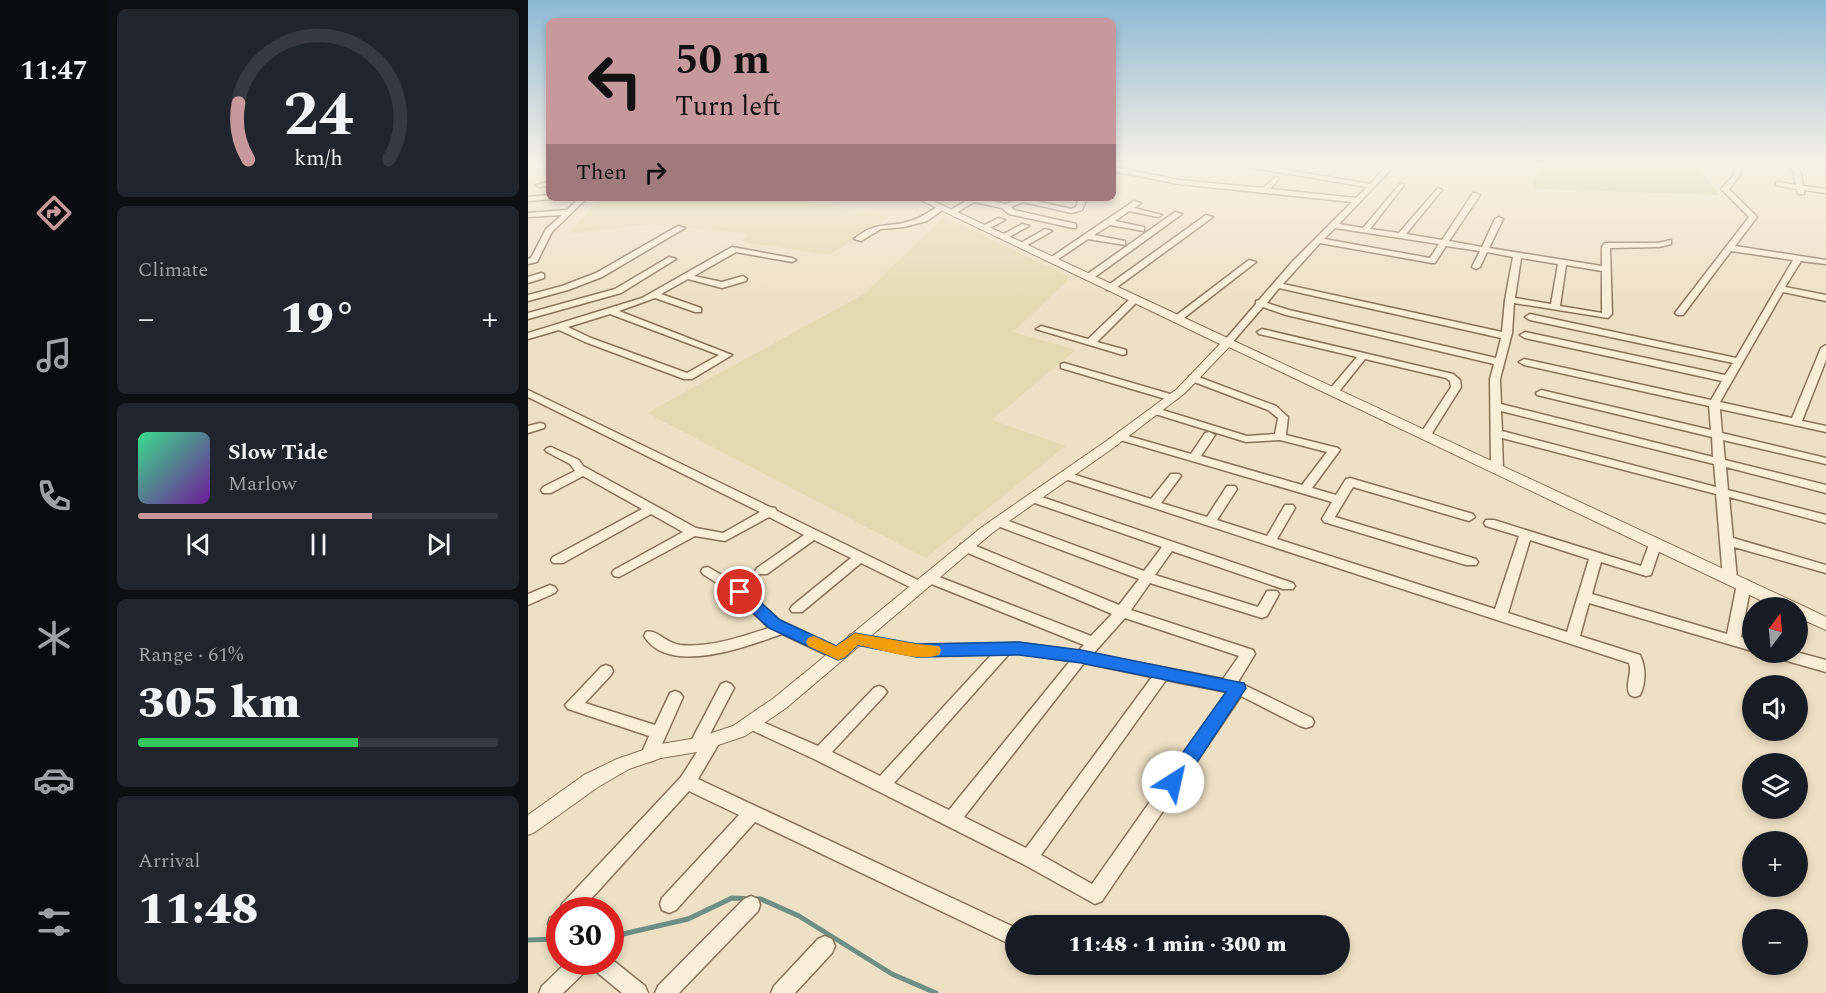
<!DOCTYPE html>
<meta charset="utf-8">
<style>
body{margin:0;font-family:Spectral,serif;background:#20242c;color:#f1f3f6;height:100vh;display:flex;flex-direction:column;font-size:22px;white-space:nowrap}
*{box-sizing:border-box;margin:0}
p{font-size:20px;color:#9ea1a6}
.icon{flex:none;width:33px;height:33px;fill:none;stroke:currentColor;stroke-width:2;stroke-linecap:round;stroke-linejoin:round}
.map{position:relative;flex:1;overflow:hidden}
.details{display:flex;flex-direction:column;gap:9px;padding:9px;background:#0d0f14;width:420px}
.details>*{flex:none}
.banner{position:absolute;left:18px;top:18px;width:570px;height:183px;border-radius:9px;box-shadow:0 3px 9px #0003;background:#c8999c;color:#111;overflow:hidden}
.needle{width:39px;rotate:16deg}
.fabs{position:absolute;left:1214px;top:597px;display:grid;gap:12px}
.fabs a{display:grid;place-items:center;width:66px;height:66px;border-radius:50%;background:#171b24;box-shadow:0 3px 9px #0003;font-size:30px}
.speed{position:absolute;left:18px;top:897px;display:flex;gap:12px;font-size:30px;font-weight:700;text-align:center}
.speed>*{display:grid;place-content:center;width:78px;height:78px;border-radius:50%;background:#171b24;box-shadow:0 3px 9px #0003;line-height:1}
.speed .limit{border:9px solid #d22;background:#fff;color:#111}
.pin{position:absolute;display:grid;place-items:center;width:51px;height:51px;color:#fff;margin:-26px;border:3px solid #fff;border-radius:50%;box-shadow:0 2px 6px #0007}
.me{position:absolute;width:66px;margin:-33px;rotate:35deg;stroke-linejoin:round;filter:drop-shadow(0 0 4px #0008)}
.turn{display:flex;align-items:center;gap:21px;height:126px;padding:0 30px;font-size:27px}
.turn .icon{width:78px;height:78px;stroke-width:2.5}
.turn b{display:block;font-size:42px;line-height:51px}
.then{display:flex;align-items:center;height:57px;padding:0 30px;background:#0003;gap:12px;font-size:22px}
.big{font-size:45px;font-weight:800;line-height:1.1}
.details .tile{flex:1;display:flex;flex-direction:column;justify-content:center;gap:9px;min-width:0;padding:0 21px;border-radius:9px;background:#20242c}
.details .dial{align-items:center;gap:0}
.dial svg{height:156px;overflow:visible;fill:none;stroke:#363941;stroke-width:7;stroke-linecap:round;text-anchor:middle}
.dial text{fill:#f1f3f6;stroke:none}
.song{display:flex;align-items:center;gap:18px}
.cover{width:72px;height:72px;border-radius:9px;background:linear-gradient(135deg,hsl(150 70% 55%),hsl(280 70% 35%))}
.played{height:6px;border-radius:3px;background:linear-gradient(90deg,#c8999c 65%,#363941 65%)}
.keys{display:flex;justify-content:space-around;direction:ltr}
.heat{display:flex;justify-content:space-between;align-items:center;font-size:33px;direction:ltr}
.charge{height:9px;border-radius:4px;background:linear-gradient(90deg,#34c759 61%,#363941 0)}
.trip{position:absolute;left:477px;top:915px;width:345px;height:60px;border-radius:30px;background:#171b24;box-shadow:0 3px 9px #0003;font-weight:800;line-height:60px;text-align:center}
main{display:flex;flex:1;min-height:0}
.menu{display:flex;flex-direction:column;width:108px;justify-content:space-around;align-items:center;background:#090b0e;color:#9ea1a6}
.menu .icon{width:42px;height:42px}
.menu .on{color:#c8999c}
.menu b{font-size:27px;color:#f1f3f6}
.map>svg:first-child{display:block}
</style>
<main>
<nav class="menu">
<b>11:47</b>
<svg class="icon on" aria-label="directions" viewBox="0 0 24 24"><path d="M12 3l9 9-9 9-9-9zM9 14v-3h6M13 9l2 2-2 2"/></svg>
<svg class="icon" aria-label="music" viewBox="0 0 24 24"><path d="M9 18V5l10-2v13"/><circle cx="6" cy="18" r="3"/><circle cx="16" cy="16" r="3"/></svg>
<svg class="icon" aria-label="phone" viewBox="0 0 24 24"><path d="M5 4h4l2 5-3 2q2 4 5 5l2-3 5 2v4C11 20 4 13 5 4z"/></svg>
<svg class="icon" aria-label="climate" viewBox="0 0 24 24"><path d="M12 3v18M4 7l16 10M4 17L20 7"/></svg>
<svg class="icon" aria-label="car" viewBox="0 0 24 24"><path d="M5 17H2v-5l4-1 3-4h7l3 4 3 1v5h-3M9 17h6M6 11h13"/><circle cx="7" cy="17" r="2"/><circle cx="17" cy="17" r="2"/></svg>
<svg class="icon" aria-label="filters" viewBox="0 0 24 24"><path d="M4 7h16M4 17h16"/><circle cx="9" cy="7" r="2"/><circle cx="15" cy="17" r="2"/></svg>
</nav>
<section class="details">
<div class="tile dial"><svg viewBox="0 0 100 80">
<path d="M14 69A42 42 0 1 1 86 69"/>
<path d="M14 69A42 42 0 0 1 9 40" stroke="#c8999c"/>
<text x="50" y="56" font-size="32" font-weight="700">24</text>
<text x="50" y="72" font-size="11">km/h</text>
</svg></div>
<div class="tile"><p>Climate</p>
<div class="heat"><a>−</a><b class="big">19°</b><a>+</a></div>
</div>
<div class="tile">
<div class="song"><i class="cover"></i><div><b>Slow Tide</b><p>Marlow</p></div></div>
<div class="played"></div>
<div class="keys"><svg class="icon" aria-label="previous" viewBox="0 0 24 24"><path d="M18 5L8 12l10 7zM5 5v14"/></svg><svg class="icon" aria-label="pause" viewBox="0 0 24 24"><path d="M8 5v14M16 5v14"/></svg><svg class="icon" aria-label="next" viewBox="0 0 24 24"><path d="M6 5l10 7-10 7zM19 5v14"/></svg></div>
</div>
<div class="tile"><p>Range · 61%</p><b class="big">305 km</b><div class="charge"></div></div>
<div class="tile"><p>Arrival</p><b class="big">11:48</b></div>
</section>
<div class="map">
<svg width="1298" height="993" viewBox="0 0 1298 993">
<rect width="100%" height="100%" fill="#eee0c4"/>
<path fill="#e4dab1" d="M74 198H273L269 200 362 217 301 255 215 242 220 234 122 224 40 234Z
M416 217 543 277 485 332 548 350 464 420 538 446 398 558 119 413 336 294Z"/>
<path fill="#c7cc98" d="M1014 165H1169L1192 195 1009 189 1004 183Z"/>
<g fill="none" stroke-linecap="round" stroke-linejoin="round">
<path stroke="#6d8f86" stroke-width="5" d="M82 937 160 919 204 898 233 899 271 916 364 974 408 993
M0 940 32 939"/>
<defs>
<path id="minor" d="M717 165H731L842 184 860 165H867L811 224 835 228 873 183 876 185 842 229 871 233 910 188 914 190 878 234 914 240 945 193H948L952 195 921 241 954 247 967 219 971 217 975 219 961 248 1074 266V247L1077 243H1130L1143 240V244L1131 247 1082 248 1084 314 1080 318 986 303 984 333 972 379 973 404 1185 457 1184 437 1009 395 1008 393 1013 390 1183 430 1181 406 996 365 991 362 996 359 1183 400 1194 381 997 338 992 335 997 332 1197 375 1205 363 1002 320 997 317 1002 314 1208 358 1265 260 1203 251 1155 315H1149L1147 313 1221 217 1193 189 1206 175 1207 165H1213L1212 175 1201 189 1229 217 1207 246 1298 260V264L1273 261 1257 287 1298 295V301L1255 292 1192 402 1264 418 1293 348 1298 345V360L1274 421 1298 426V432L1192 409 1194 433 1298 458V464L1195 440 1197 460 1298 485V493L1198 467 1200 490 1298 515V523L1201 497 1205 538 1298 565V573L1206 547 1209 578 1207 581H1197L1195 578 1188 494 974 438 975 469 973 471H965L963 469 962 379 966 364 758 315 735 307 702 345H696V341L728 304V301L731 300 765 261 824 202 651 184 585 171V167L651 180 735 188 748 177 751 179 742 189 828 198 839 187 720 167ZM807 228 911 244 902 258 796 239ZM792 243 904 263H907L918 246 952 251 944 267 948 269 952 267 959 252 985 257 977 300 974 332 755 284ZM993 258 1030 264 1023 304 987 298ZM1038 265 1074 271V313L1032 306ZM751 288 973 338 968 358 761 310 739 303ZM973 411 1186 464 1188 487 974 431Z
M1260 165C1273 165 1273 174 1275 186L1298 189V193L1276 190V194H1270L1269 189 1248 185V183L1250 182 1268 185 1265 170Z
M1294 165H1298V168L1296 167Z
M21 182V186L11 187 8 185Z
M21 195V198L24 199 0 201V197Z
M51 198H59L24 232 9 262 0 264V259L3 258 18 229 34 215 0 217V213L39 210Z
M443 198H453L477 204 495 198 543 209 548 207 551 198H559L554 210 544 213 495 202 483 207 486 210 548 224V228H545L481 214 474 208 446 202 426 214 419 212Z
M606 201 613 203 606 208 634 215 630 217 601 211 587 221 616 227V231L582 225 566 235 597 241V245L560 239 526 262 519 260Z
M410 206 417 208 399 221 376 227 353 229 333 241 326 239C345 223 354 227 375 223 389 220 399 214 410 206Z
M647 212 654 214 564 279H558V275Z
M678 215 685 217 585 290H579V286Z
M470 218 477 220 458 230 451 228Z
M494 224 501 226 477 239 470 237Z
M150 226 157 228 74 277 40 290 0 301V295L34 286 68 273Z
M517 229 524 231 496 247 489 245Z
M204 247 264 258 268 260 264 262 208 252 166 276 194 282 215 276 219 279 218 281 194 288 160 279 133 294 173 308V312H167L127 298 91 311 204 355 164 379H156L57 342 31 330 0 339V333L114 298ZM82 314 191 355 159 373 63 338 40 327Z
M141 257 148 259 93 293 0 319V313L87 289Z
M721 260 728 262 652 321H646V317Z
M13 273 16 274V278L0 283V277Z
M607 296 611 299 610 301 569 342 598 350V354L595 355 508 329 513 326 560 339 604 297Z
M734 329 925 374 932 380 933 387 901 438H893L891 436 923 387 922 381 918 378 837 359 809 394H801L800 392 801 390 829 357 731 334 729 332Z
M536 363 649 396 650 398 645 401 641 400 533 368V364Z
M665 375 748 406 760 417 758 435 810 448 812 450 784 488 808 495 818 479 822 478 945 514 947 517 941 521 825 487 807 517 948 559 950 562 948 565H938L796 522 794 519 804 502 589 439 587 437 593 434 663 454 677 433 681 432 687 435 673 456 774 485 799 452 752 440 718 442 624 413 623 411 628 408 719 436 747 434 750 418 740 410 661 380V376Z
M0 390 242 507 247 508 249 511 396 583 398 586 396 589H386L333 563 274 612H264L262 609 264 606 323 558 286 540 239 574H229L227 571 229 568 276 535 241 517 197 541 167 536 91 577 86 576 84 573 86 570 155 532 123 514 35 563H25L23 560 25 557 114 509 55 476 23 493H15L13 490 15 487 47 471 42 464 19 452 17 450 19 448 23 447 51 460 55 466 168 528 195 533 232 512 0 397Z
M12 423 16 424 17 426 16 428 0 433V426Z
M538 472 623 499 643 474H651L653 476 633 503 679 517 699 486H707L709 489 689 520 739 536 757 505H765L767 508 749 539 967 609 991 536 958 526 956 523 958 520H966L1113 566 1122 542 1128 538 1134 542 1123 575 1118 576 1073 562 1064 594 1199 634 1209 584 1211 581H1221L1223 584 1213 637 1224 641V651L1061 603 1052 636 1112 655C1118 667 1118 683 1112 695L1107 697 1102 695C1096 685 1105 673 1101 663L534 478 532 476 534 474ZM1002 540 1061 559 1039 632 980 613Z
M505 494 765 583 767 586 765 589H755L644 551 627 575 730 607 739 591H749L751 594 739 616 734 618 622 583 603 610 725 650 727 654 710 682 784 718 786 722 784 726 778 728 772 726 713 696 574 901 567 904 495 864 286 759 217 727 215 723 217 719 223 717 290 746 346 688 351 686 356 688 359 692 356 696 304 752 352 776 464 654 389 656 322 643 320 639 322 635 327 634 389 646 491 643 550 651 556 645 396 581 394 578 396 575H406L563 636 584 614 433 550 432 547 433 544H443L591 605 611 579 467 525 465 522 467 519H475L616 571 634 547 501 501 499 498 501 495ZM597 618 711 656 695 679 565 654ZM491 653 542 661 421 810 366 783 481 654ZM556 663 624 677 498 848 436 817ZM638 680 699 692 564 884 513 855Z
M180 567 217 589 251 620 315 650 317 654 315 658 310 659 305 658 254 634C220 646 141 677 116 636L118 632C129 629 137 643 152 645 182 648 213 637 241 628L207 595 175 574 173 571 175 568Z
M22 585 27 587 29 590 27 593 0 605V594Z
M1239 652H1268L1298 660V672L1241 656Z
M78 665 83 667 85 671 83 675 57 703 127 725 142 693 147 691 152 693 155 697 127 760 121 762 115 760 113 755 121 736 40 709 37 705 73 667Z
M198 682 203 684 206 688 182 734 191 735 193 740 170 779 488 928V947L227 822 148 910 141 913 134 910 132 904 134 898 211 815 161 791 53 910H32L34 904 153 777 169 752 163 750 161 745 193 684Z
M223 896 230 899 232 905 230 911 151 993H127L130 986 216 899Z
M32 912V932L29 933 22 930 20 924 22 918Z
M297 936 304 939 307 946 304 953 267 993H243L246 986 290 939Z
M82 958 117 986 120 993H94L65 969 63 963 60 969 35 993H11L14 986 39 962H82Z"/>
<path id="tertiary" d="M388 198H399L1275 606 1298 617V630L1269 617V608H1249L701 347 657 393 585 448 464 533 258 708 217 736 169 752 133 758 101 769 70 787 7 832 0 835V815L56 775 89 759 133 744 169 738 205 726 246 698 454 527 577 442 649 389 692 344Z"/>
</defs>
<use href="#minor" stroke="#88725a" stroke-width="3"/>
<use href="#tertiary" stroke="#88725a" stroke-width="2"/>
<use href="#minor" fill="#f9eed7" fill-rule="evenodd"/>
<use href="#tertiary" fill="#f9eed7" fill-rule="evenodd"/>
</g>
<linearGradient id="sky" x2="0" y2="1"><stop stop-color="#8db9d5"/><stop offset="0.54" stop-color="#f7f1e4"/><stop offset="1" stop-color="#f7f1e4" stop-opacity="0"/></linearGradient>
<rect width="1298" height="304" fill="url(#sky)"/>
<path fill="#1a73e8" stroke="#114b97" stroke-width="1.5" d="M212 587 217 588 252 620 308 646 327 633 389 644 491 642 553 650 710 682 716 683 718 688 652 788 645 790 638 788 636 782 638 776 698 692 553 663 491 655 389 657 330 645 316 658 310 660 241 628 207 596 204 592 207 588Z"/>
<path fill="#f59e0b" d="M327 633 389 644 411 646 413 650 411 655C386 662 355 650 330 645L316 658 310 660 280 646 278 642 280 638 286 636 308 646Z"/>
</svg>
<div class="fabs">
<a><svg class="needle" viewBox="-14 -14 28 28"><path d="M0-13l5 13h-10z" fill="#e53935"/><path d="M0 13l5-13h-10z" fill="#9ea1a6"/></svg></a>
<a><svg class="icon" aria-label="sound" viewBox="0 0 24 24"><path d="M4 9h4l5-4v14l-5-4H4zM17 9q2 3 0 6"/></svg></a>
<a><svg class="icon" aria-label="layers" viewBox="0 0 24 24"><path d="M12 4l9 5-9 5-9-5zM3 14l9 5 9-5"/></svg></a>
<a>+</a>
<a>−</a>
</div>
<div class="speed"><div class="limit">30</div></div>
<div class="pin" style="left:212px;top:592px;background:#d93025"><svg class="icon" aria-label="arrive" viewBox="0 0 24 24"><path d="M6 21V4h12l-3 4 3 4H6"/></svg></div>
<svg class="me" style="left:645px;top:782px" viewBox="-20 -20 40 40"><circle r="19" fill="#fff"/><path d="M0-13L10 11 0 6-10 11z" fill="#1a73e8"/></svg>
<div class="trip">11:48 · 1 min · 300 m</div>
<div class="banner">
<div class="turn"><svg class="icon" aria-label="left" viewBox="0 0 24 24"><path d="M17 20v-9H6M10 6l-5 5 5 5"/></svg><div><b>50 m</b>Turn left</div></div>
<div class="then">Then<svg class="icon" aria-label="right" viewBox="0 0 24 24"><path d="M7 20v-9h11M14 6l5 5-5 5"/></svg></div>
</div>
</div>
</main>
